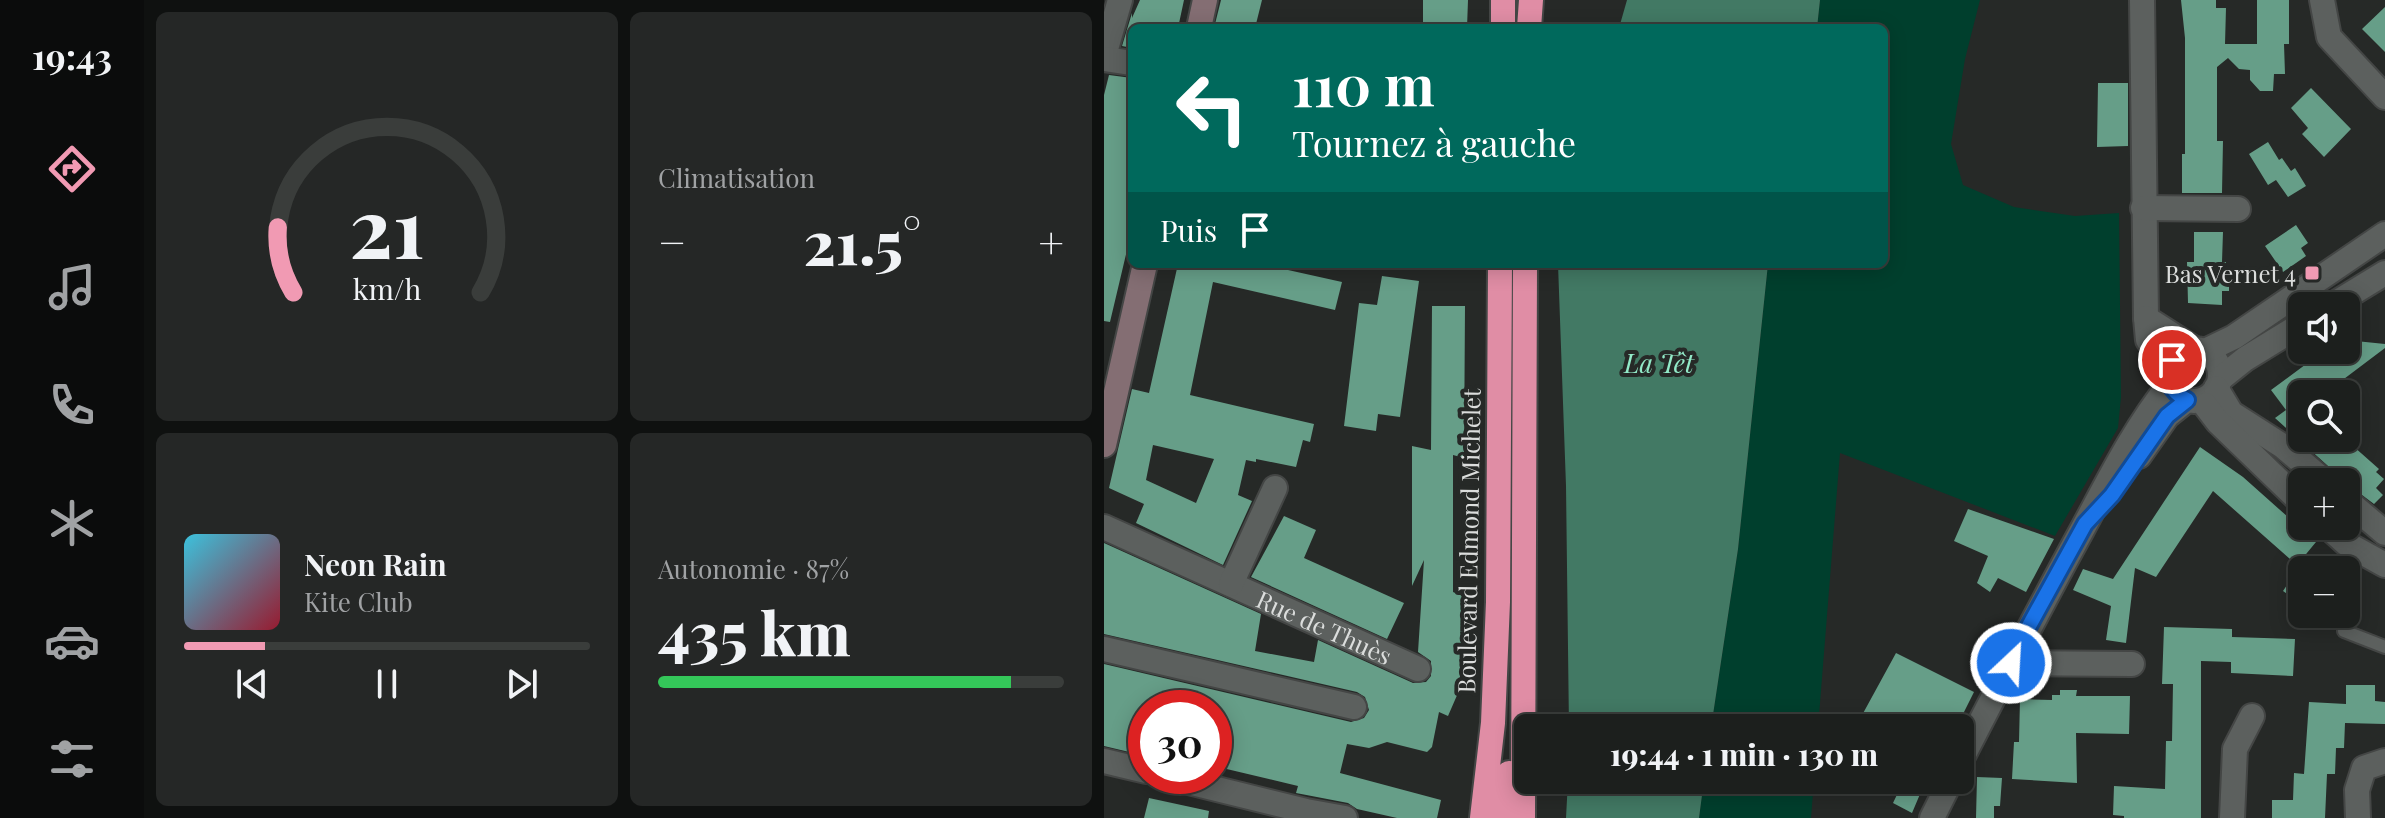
<!DOCTYPE html>
<html lang="fr">
<meta charset="utf-8">
<style>
body{margin:0;font-family:"Playfair Display",serif;background:#252726;color:#f1f3f6;height:100vh;display:flex;flex-direction:column;font-size:30px;white-space:nowrap}
*{box-sizing:border-box;margin:0}
p{font-size:26px;color:#a0a2a4}
.icon{flex:none;width:44px;height:44px;fill:none;stroke:currentColor;stroke-width:2;stroke-linecap:round;stroke-linejoin:round}
.map{position:relative;flex:1;overflow:hidden}
.sheet{display:flex;flex-direction:column;gap:12px;padding:12px;background:#0f1110;width:960px}
.sheet>*{flex:none}
.top-card{position:absolute;left:24px;top:24px;width:760px;height:244px;border-radius:12px;box-shadow:0 4px 20px #0003,0 0 0 2px #3a3d3b;background:#00695c;color:#fff;overflow:hidden}
.fabs{position:absolute;left:1184px;top:292px;display:grid;gap:16px}
.fabs a{display:grid;place-items:center;width:72px;height:72px;border-radius:12px;background:#1c1f1d;box-shadow:0 4px 20px #0003,0 0 0 2px #3a3d3b;font-size:40px}
.speed{position:absolute;left:24px;top:690px;display:flex;gap:16px;font-size:40px;font-weight:700;text-align:center}
.speed>*{display:grid;place-content:center;width:104px;height:104px;border-radius:50%;background:#1c1f1d;box-shadow:0 4px 20px #0003,0 0 0 2px #3a3d3b;line-height:1}
.speed .limit{border:12px solid #d22;background:#fff;color:#111}
.pin{position:absolute;display:grid;place-items:center;width:68px;height:68px;color:#fff;margin:-34px;border:4px solid #fff;border-radius:50%;box-shadow:0 2px 8px #0007}
.me{position:absolute;width:88px;margin:-44px;rotate:25deg;stroke-linejoin:round;filter:drop-shadow(0 0 6px #0008)}
.turn{display:flex;align-items:center;gap:28px;height:168px;padding:0 32px;font-size:36px}
.turn .icon{width:104px;height:104px;stroke-width:2.5}
.turn b{display:block;font-size:56px;line-height:68px}
.then{display:flex;align-items:center;height:76px;padding:0 32px;background:#0003;gap:16px;font-size:30px}
.big{font-size:60px;font-weight:800;line-height:1.1}
.sheet .widget{flex:1;display:flex;flex-direction:column;justify-content:center;gap:12px;min-width:0;padding:0 28px;border-radius:12px;background:#252726}
.sheet .dial{align-items:center;gap:0}
.dial svg{height:208px;overflow:visible;fill:none;stroke:#3a3d3b;stroke-width:7;stroke-linecap:round;text-anchor:middle}
.dial text{fill:#f1f3f6;stroke:none}
.song{display:flex;align-items:center;gap:24px}
.cover{width:96px;height:96px;border-radius:12px;background:linear-gradient(135deg,hsl(190 70% 55%),hsl(350 70% 35%))}
.played{height:8px;border-radius:4px;background:linear-gradient(90deg,#f19ab3 20%,#3a3d3b 20%)}
.keys{display:flex;justify-content:space-around;direction:ltr}
.heat{display:flex;justify-content:space-between;align-items:center;font-size:44px;direction:ltr}
.charge{height:12px;border-radius:6px;background:linear-gradient(90deg,#34c759 87%,#3a3d3b 0)}
.sheet .tiles{flex:1;display:grid;gap:12px;grid-template-columns:repeat(2,1fr)}
.trip{position:absolute;left:410px;top:714px;width:460px;height:80px;border-radius:12px;background:#1c1f1d;box-shadow:0 4px 20px #0003,0 0 0 2px #3a3d3b;font-weight:800;line-height:80px;text-align:center}
main{display:flex;flex:1;min-height:0}
.dock{display:flex;flex-direction:column;width:144px;justify-content:space-around;align-items:center;background:#0b0c0c;color:#a0a2a4}
.dock .icon{width:56px;height:56px}
.dock .selected{color:#f19ab3}
.dock b{font-size:36px;color:#f1f3f6}
.map>svg:first-child{display:block}
</style>
<main>
<nav class="dock">
<b>19:43</b>
<svg class="icon selected" aria-label="directions" viewBox="0 0 24 24"><path d="M12 3l9 9-9 9-9-9zM9 14v-3h6M13 9l2 2-2 2"/></svg>
<svg class="icon" aria-label="music" viewBox="0 0 24 24"><path d="M9 18V5l10-2v13"/><circle cx="6" cy="18" r="3"/><circle cx="16" cy="16" r="3"/></svg>
<svg class="icon" aria-label="phone" viewBox="0 0 24 24"><path d="M5 4h4l2 5-3 2q2 4 5 5l2-3 5 2v4C11 20 4 13 5 4z"/></svg>
<svg class="icon" aria-label="climate" viewBox="0 0 24 24"><path d="M12 3v18M4 7l16 10M4 17L20 7"/></svg>
<svg class="icon" aria-label="car" viewBox="0 0 24 24"><path d="M5 17H2v-5l4-1 3-4h7l3 4 3 1v5h-3M9 17h6M6 11h13"/><circle cx="7" cy="17" r="2"/><circle cx="17" cy="17" r="2"/></svg>
<svg class="icon" aria-label="filters" viewBox="0 0 24 24"><path d="M4 7h16M4 17h16"/><circle cx="9" cy="7" r="2"/><circle cx="15" cy="17" r="2"/></svg>
</nav>
<section class="sheet">
<div class="tiles">
<div class="widget dial"><svg viewBox="0 0 100 80">
<path d="M14 69A42 42 0 1 1 86 69"/>
<path d="M14 69A42 42 0 0 1 8 44" stroke="#f19ab3"/>
<text x="50" y="56" font-size="32" font-weight="700">21</text>
<text x="50" y="72" font-size="11">km/h</text>
</svg></div>
<div class="widget"><p>Climatisation</p>
<div class="heat"><a>−</a><b class="big">21.5°</b><a>+</a></div>
</div>
<div class="widget">
<div class="song"><i class="cover"></i><div><b>Neon Rain</b><p>Kite Club</p></div></div>
<div class="played"></div>
<div class="keys"><svg class="icon" aria-label="previous" viewBox="0 0 24 24"><path d="M18 5L8 12l10 7zM5 5v14"/></svg><svg class="icon" aria-label="pause" viewBox="0 0 24 24"><path d="M8 5v14M16 5v14"/></svg><svg class="icon" aria-label="next" viewBox="0 0 24 24"><path d="M6 5l10 7-10 7zM19 5v14"/></svg></div>
</div>
<div class="widget"><p>Autonomie · 87%</p><b class="big">435 km</b><div class="charge"></div></div>
</div>
</section>
<div class="map">
<svg width="1281" height="818" viewBox="0 0 1281 818">
<rect width="100%" height="100%" fill="#262927"/>
<path fill="#003f2d" d="M716 0H876L861 59 847 144 859 185 910 207 971 216 1015 213 1017 397 1014 428 951 536 736 453 714 728H607L634 549 664 264H780V28H713Z
M600 780H710L707 818H595Z"/>
<path fill="#427964" d="M523 0H716L713 28H515Z
M454 264H664L634 549 607 728H465L462 486Z
M464 780H600L595 818H462Z"/>
<path fill="#669e88" fill-rule="evenodd" d="M36 0H80L74 28H28V48L18 46 28 13V18Z
M117 0H158L151 28H110Z
M319 0H364L363 28H319Z
M1077 0H1112V8H1122L1121 44H1153V0H1185V44H1180L1181 74H1170L1169 91H1156L1146 80V70L1135 69 1124 58 1113 67V141H1119L1118 193H1078V154H1081V38Z
M1281 7V52L1258 29Z
M5 75 28 78V229L6 322 0 321V95Z
M994 83H1024V146L993 147Z
M1207 88 1247 129 1220 157 1198 134 1204 128 1187 108Z
M1164 142 1175 160 1178 158 1187 171 1191 168 1202 186 1184 197 1172 180 1164 185 1145 154Z
M1192 225 1204 243 1197 248 1202 256 1179 272 1161 246Z
M1090 232H1119L1118 262H1122V274H1125V291H1118V305L1084 303 1083 262H1090Z
M74 264H157L238 282 231 310 109 282 86 395 210 424 206 442 199 440 192 467 152 459V462L142 460 134 495 148 501 119 565 32 523 40 504 5 488 28 389 45 393ZM49 445 110 459 92 503 42 480Z
M278 276 315 281 296 417 274 414 272 431 240 426 255 303 273 305Z
M328 306H361L360 458 349 455V592L361 597 362 627 354 693 344 716 335 712 328 747 323 752 283 742 265 748 243 744 236 773 337 800 333 818H293L253 809 244 803 192 793 194 786 110 766V708L63 699 61 708H42V756L0 746V664L247 722 260 718 265 710 261 697 253 692 0 634V543L157 614 151 651 210 662 214 640 309 683 322 682 327 676V661L314 652 320 560 308 586V446L327 450Z
M1242 340 1281 344V348L1220 394H1198V438H1240L1275 469 1272 472 1280 479 1272 488 1279 495 1270 504 1246 486 1171 418 1182 410 1167 390 1221 350H1242Z
M1096 447 1139 477 1212 542 1198 559V604L1179 591 1195 567 1109 491 1052 577 1031 568 1022 643 1002 640 1007 606 969 590 979 569 1009 579Z
M864 509 950 539 922 592 894 578 886 592 873 583 884 556 850 541Z
M180 516 212 530 200 558 300 603 283 639 147 577Z
M1060 627 1128 629V637L1191 639 1189 676 1127 673V662L1097 661V818H1020V816L1009 815 1010 786 1061 789 1062 741H1068L1069 684H1058Z
M792 653 870 692 852 728H751Z
M1242 685H1271V701L1281 702V724L1241 723 1240 748H1232L1231 774H1223L1221 818H1168V800H1189L1190 773 1200 774 1205 702 1242 704Z
M956 690H973L972 696H1026L1025 734 972 733 973 783 908 779 910 742H915L916 699 948 700V695H956Z
M873 777 898 778 896 806H890V818H872Z
M800 780H822L808 813 789 803Z
M45 798 105 811 104 818H40Z"/>
<g fill="none" stroke-linecap="round" stroke-linejoin="round">
<defs>
<path id="lane" d="M1240 631 1281 647"/>
<g id="street">
<path d="M1038 0 1042 318 1044 340 1065 368"/>
<path d="M1218 0 1225 37 1281 97"/>
<path d="M0 56 16 0"/>
<path d="M0 59 28 63"/>
<path d="M1039 208 1134 209"/>
<path d="M1227 306 1281 273"/>
<path d="M1042 318 1089 348"/>
<circle cx="1090" cy="375" r="26"/>
<path d="M1101 351 1130 337 1281 234"/>
<path d="M1116 379 1141 359 1198 324"/>
<path d="M1112 388 1127 413 1180 447 1221 482"/>
<path d="M1101 405 1114 422 1198 503"/>
<path d="M1035 456 1063 416 1083 400"/>
<path d="M1242 500 1281 533"/>
<path d="M1223 526 1243 544 1281 565"/>
<path id="s1" d="M0 527 314 669"/>
<path d="M127 584 171 488"/>
<path d="M0 649 250 707"/>
<path d="M907 663 1028 664"/>
<path d="M0 761 42 771"/>
<path d="M856 762C896 684 936 607 978 530 1005 480 1030 429 1066 384"/>
<path d="M60 776 202 811 241 818"/>
<path d="M828 818 847 780"/>
<path d="M1128 818 1131 749 1148 716"/>
<path d="M1254 818 1253 790 1260 768 1281 761"/>
</g>
<path id="secondary" d="M95 28 101 0
M0 445 41 264"/>
<path id="highway" d="M399 28V0
M425 28 427 0
M378 818 389 723 394 602 396 264
M401 818 405 773
M419 818 421 264"/>
</defs>
<use href="#lane" stroke="#444645" stroke-width="16"/>
<use href="#street" stroke="#444645" stroke-width="28"/>
<use href="#secondary" stroke="#444645" stroke-width="28"/>
<use href="#highway" stroke="#444645" stroke-width="28"/>
<use href="#lane" stroke="#5c605e" stroke-width="12"/>
<use href="#street" stroke="#5c605e" stroke-width="24"/>
<use href="#secondary" stroke="#846e73" stroke-width="24"/>
<use href="#highway" stroke="#e08da5" stroke-width="24"/>
</g>
<g fill="none" stroke-linecap="round" stroke-linejoin="round">
<defs>
<path id="route" d="M907 663 920 635 981 524 1008 495 1063 416 1083 400C1066 392 1060 377 1068 360"/>
</defs>
<use href="#route" stroke="#114b97" stroke-width="20"/>
<use href="#route" stroke="#1a73e8" stroke-width="14"/>
</g>
<rect fill="#f19ab3" stroke="#262927" stroke-width="3" x="1200" y="265" width="16" height="16" rx="4"/>
<g text-anchor="middle" dominant-baseline="central" stroke-width="8" stroke-linejoin="round" paint-order="stroke">
<g font-size="24" fill="#dbdddc" stroke="#262927" text-anchor="end">
<text x="1192" y="273">Bas Vernet 4</text>
</g>
<g font-size="24" fill="#dbdddc" stroke="#262927">
<text transform="translate(364 541) rotate(-89)">Boulevard Edmond Michelet</text>
<text stroke="none"><textPath href="#s1" startOffset="242">Rue de Thuès</textPath></text>
</g>
<g font-size="26" font-style="italic" fill="#92eac8" stroke="#262927">
<text x="555" y="362">La Têt</text>
</g>
</g>
</svg>
<div class="fabs">
<a><svg class="icon" aria-label="sound" viewBox="0 0 24 24"><path d="M4 9h4l5-4v14l-5-4H4zM17 9q2 3 0 6"/></svg></a>
<a><svg class="icon" aria-label="search" viewBox="0 0 24 24"><circle cx="10" cy="10" r="6"/><path d="M15 15l6 6"/></svg></a>
<a>+</a>
<a>−</a>
</div>
<div class="speed"><div class="limit">30</div></div>
<div class="pin" style="left:1068px;top:360px;background:#d93025"><svg class="icon" aria-label="arrive" viewBox="0 0 24 24"><path d="M6 21V4h12l-3 4 3 4H6"/></svg></div>
<svg class="me" style="left:907px;top:663px" viewBox="-20 -20 40 40"><circle r="17" fill="#1a73e8" stroke="#fff" stroke-width="3"/><path d="M0-11L8 9 0 5-8 9z" fill="#fff"/></svg>
<div class="trip">19:44 · 1 min · 130 m</div>
<div class="top-card">
<div class="turn"><svg class="icon" aria-label="left" viewBox="0 0 24 24"><path d="M17 20v-9H6M10 6l-5 5 5 5"/></svg><div><b>110 m</b>Tournez à gauche</div></div>
<div class="then">Puis<svg class="icon" aria-label="arrive" viewBox="0 0 24 24"><path d="M6 21V4h12l-3 4 3 4H6"/></svg></div>
</div>
</div>
</main>
